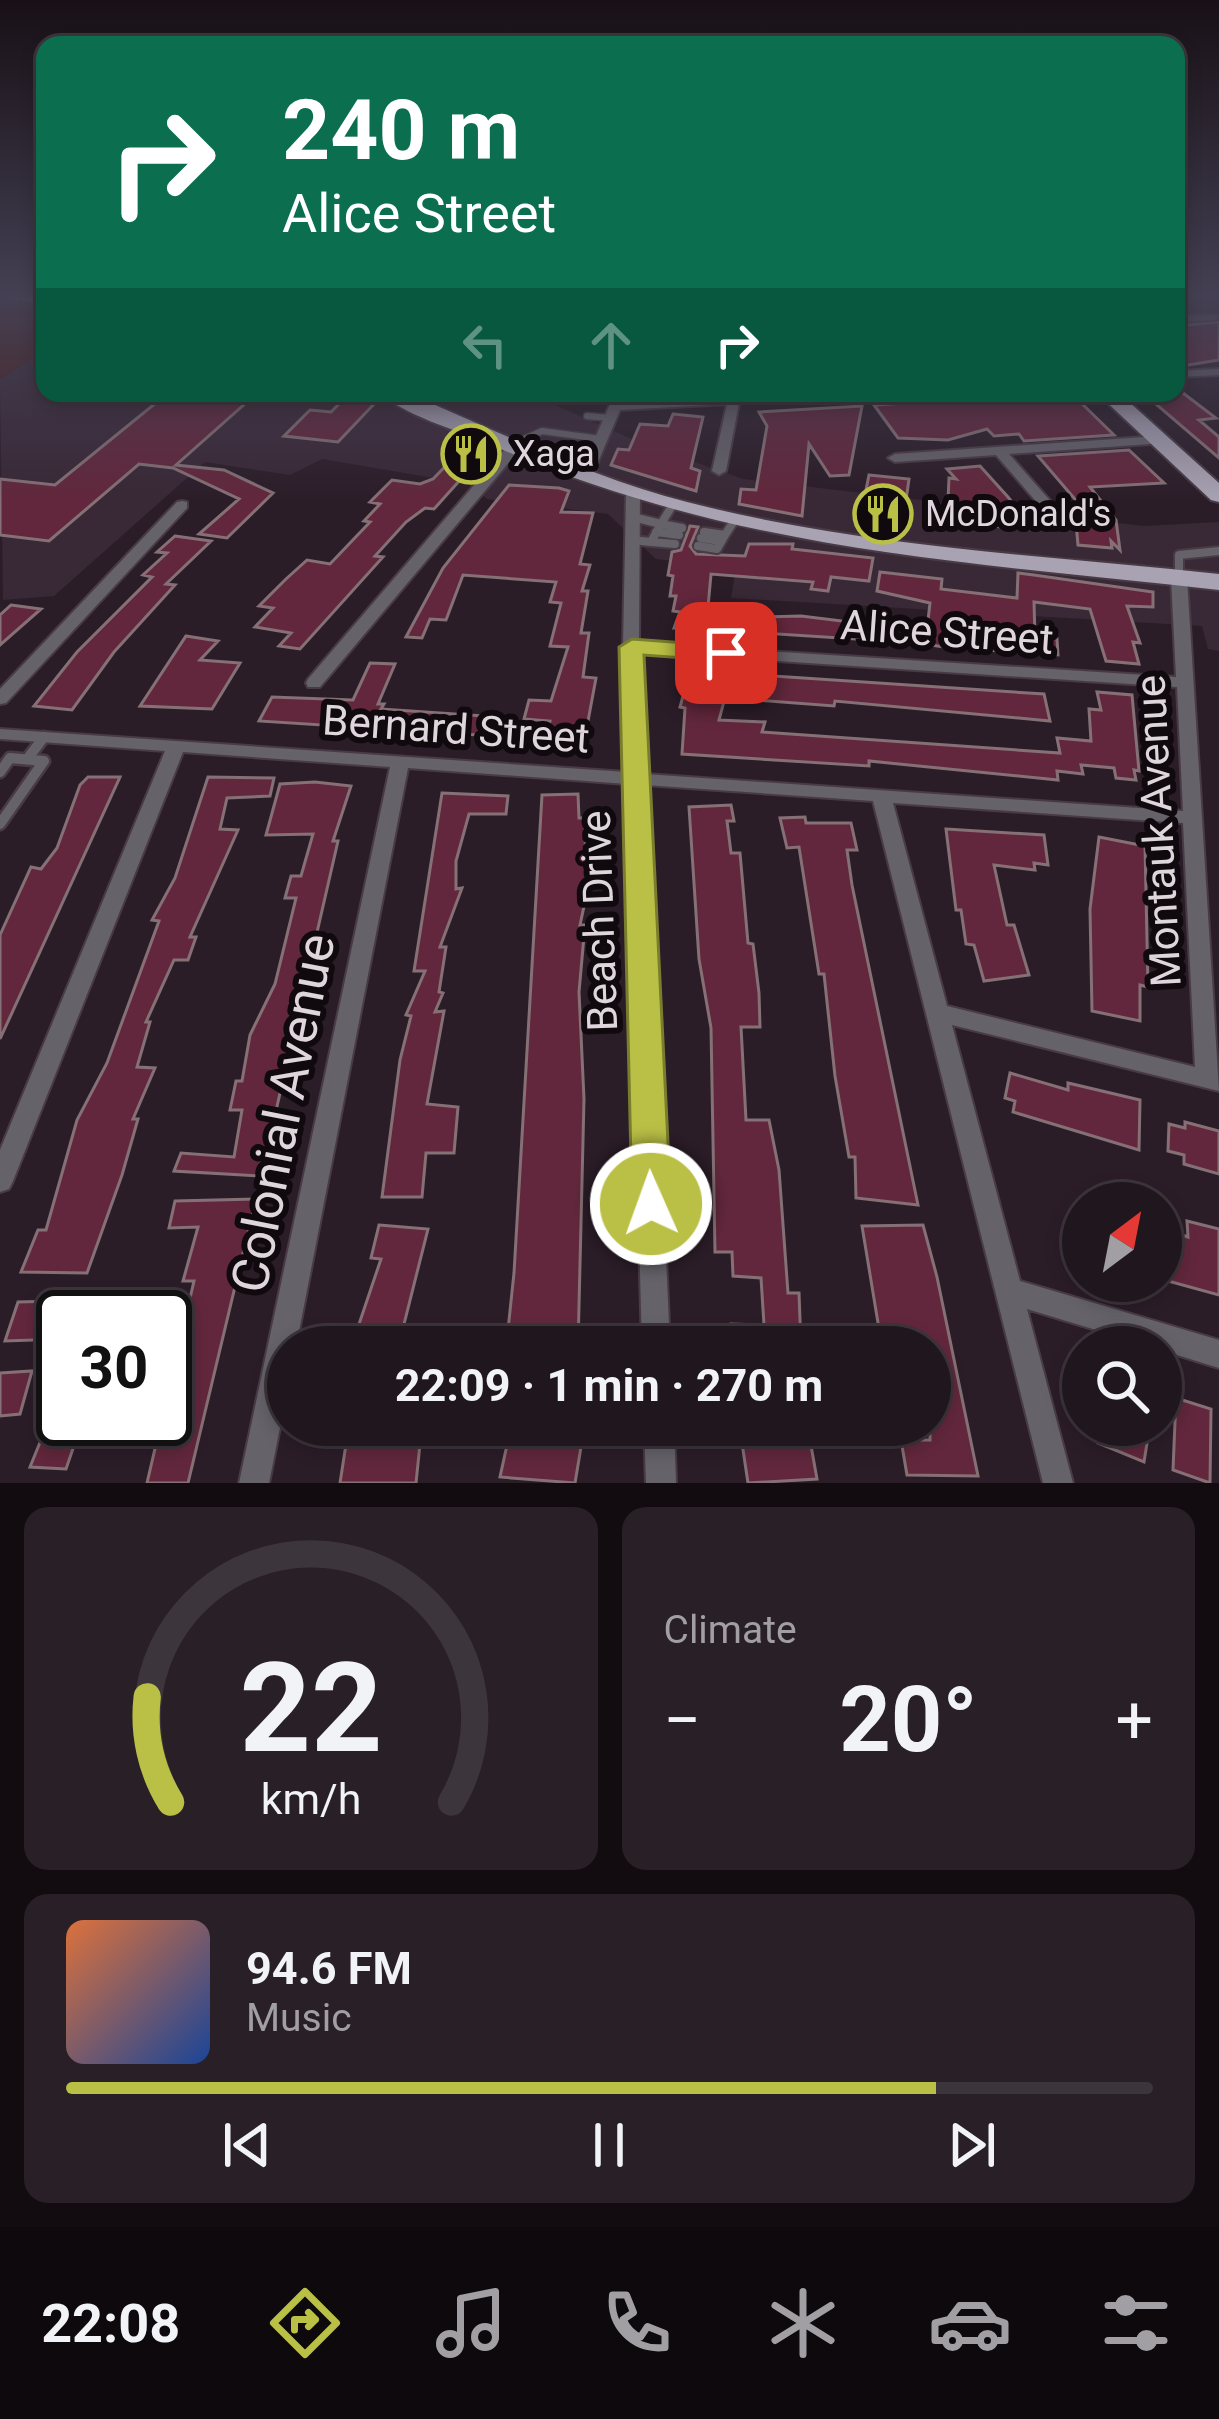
<!DOCTYPE html>
<meta charset="utf-8">
<style>
body{margin:0;font-family:Roboto,sans-serif;background:#281f27;color:#f1f3f6;height:100vh;display:flex;flex-direction:column;font-size:45px;white-space:nowrap}
*{box-sizing:border-box;margin:0}
p{font-size:39px;color:#a29fa4}
.icon{flex:none;width:66px;height:66px;fill:none;stroke:currentColor;stroke-width:2;stroke-linecap:round;stroke-linejoin:round}
.map{position:relative;height:1483px;overflow:hidden}
.panel{display:flex;flex-direction:column;gap:24px;padding:24px;background:#120c10;flex:1}
.panel>*{flex:none}
.guide{position:absolute;left:36px;top:36px;width:1149px;height:366px;border-radius:24px;box-shadow:0 6px 18px #0003,0 0 0 3px #3d353c;background:#0b6e4f;color:#fff;overflow:hidden}
.needle{width:78px;rotate:32deg}
.fabs{position:absolute;left:1062px;top:1182px;display:grid;gap:24px}
.fabs a{display:grid;place-items:center;width:120px;height:120px;border-radius:50%;background:#20161e;box-shadow:0 6px 18px #0003,0 0 0 3px #3d353c;font-size:60px}
.speed{position:absolute;left:36px;top:1290px;display:flex;gap:24px;font-size:60px;font-weight:700;text-align:center}
.speed>*{display:grid;place-content:center;width:156px;height:156px;border-radius:50%;background:#20161e;box-shadow:0 6px 18px #0003,0 0 0 3px #3d353c;line-height:1}
.speed .limit{border:6px solid #111;border-radius:18px;background:#fff;color:#111}
.pin{position:absolute;display:grid;place-items:center;width:102px;height:102px;color:#fff;margin:-51px;border-radius:24px;box-shadow:0 6px 18px #0006}
.me{position:absolute;width:132px;margin:-66px;rotate:358deg;stroke-linejoin:round;filter:drop-shadow(0 0 9px #0008)}
.turn{display:flex;align-items:center;gap:42px;height:252px;padding:0 48px;font-size:54px}
.turn .icon{width:156px;height:156px;stroke-width:2.5}
.turn b{display:block;font-size:84px;line-height:102px}
.lanes{display:flex;align-items:center;height:114px;padding:0 48px;background:#0003;justify-content:center;gap:60px;direction:ltr}
.lanes .off{opacity:.35}
.big{font-size:90px;font-weight:700;line-height:1.1}
.panel .tile{flex:1;display:flex;flex-direction:column;justify-content:center;gap:18px;min-width:0;padding:0 42px;border-radius:24px;background:#281f27}
.panel .dial{align-items:center;gap:0}
.dial svg{height:312px;overflow:visible;fill:none;stroke:#3d353c;stroke-width:7;stroke-linecap:round;text-anchor:middle}
.dial text{fill:#f1f3f6;stroke:none}
.song{display:flex;align-items:center;gap:36px}
.cover{width:144px;height:144px;border-radius:18px;background:linear-gradient(135deg,hsl(20 70% 55%),hsl(220 70% 35%))}
.played{height:12px;border-radius:6px;background:linear-gradient(90deg,#bac045 80%,#3d353c 80%)}
.keys{display:flex;justify-content:space-around;direction:ltr}
.heat{display:flex;justify-content:space-between;align-items:center;font-size:66px;direction:ltr}
.panel .tiles{flex:1;display:grid;gap:24px;grid-template-columns:1fr 1fr}
.tile:last-child{grid-column:span 2}
.trip{position:absolute;left:267px;top:1326px;width:684px;height:120px;border-radius:60px;background:#20161e;box-shadow:0 6px 18px #0003,0 0 0 3px #3d353c;font-weight:700;line-height:120px;text-align:center}
.menu{display:flex;height:192px;justify-content:space-around;align-items:center;background:#0d090c;color:#a29fa4}
.menu .icon{width:84px;height:84px}
.menu .selected{color:#bac045}
.menu b{font-size:54px;color:#f1f3f6}
.map>svg:first-child{display:block}
</style>
<div class="map">
<svg width="1219" height="1483" viewBox="0 0 1219 1483">
<rect width="100%" height="100%" fill="#2b1d28"/>
<path fill="#392836" d="M45 350V393H544L542 399 636 441 743 479 1144 526 1219 522V651L1208 649 1202 626 731 598 736 568 656 559 608 514 487 499 469 484 322 459 290 475 205 462 54 596 3 600 0 379Z"/>
<path fill="#4b1c17" d="M0 297 45 305V350L0 379Z"/>
<path fill="#62273c" stroke="#857075" stroke-width="3" d="M1219 322V360L1176 367V326Z
M168 393H257L176 465 224 470 273 493 227 538 199 534 239 499 173 468 139 464 49 541 0 535V479L55 485Z
M1071 393 1114 435 1024 441 1019 434 994 436 987 429 948 440 898 438 874 405Z
M1143 393H1183L1216 418 1199 420 1219 437V458Z
M343 400 375 403 338 442 284 436 310 410 331 412Z
M862 406 849 475 830 476 809 444 802 516 739 504 741 489 756 490 767 426 759 412Z
M673 414 703 417 691 468 700 471 696 491 611 465 618 449 629 450 640 424 668 426Z
M467 444 487 450 434 509 425 508 406 522 375 556 383 557 300 649 279 646 291 633 255 627 273 608 259 606 286 579 307 560 330 564 370 522 364 521 380 504 370 502 392 480 420 484 433 479Z
M1129 450 1164 483 1090 487 1116 520 1120 550 1111 541 1112 548 1078 545 1076 523 1097 525 1038 456Z
M980 466 1008 497 1034 530 947 522 949 478 956 479 947 469Z
M869 475 909 479 902 529 860 520Z
M509 485 559 488 569 491 561 512 593 513 580 564 590 565 582 591H588L581 633H589L583 677 596 678 583 748 544 745 550 721 524 719 529 700 551 701 568 647 550 646 561 603 550 602 556 582 463 575 446 620 430 619 422 638 406 637 443 568Z
M690 526 698 527 690 546 696 554 745 556 749 544H793L792 549 873 558 869 581 831 577 828 591 811 589 813 582 711 574 706 629 674 628 680 612 673 611 676 596H670L673 576 668 575 672 552 681 550Z
M175 536 211 541 166 584 175 585 114 652 72 710 34 706 77 652 152 577 143 575 167 553 157 552Z
M880 572 942 579 941 589 1017 598 1018 573 1034 575 1153 592V607L1127 606 1140 643 1133 642 1139 664 1106 661 1090 609 1034 602 1035 637 1057 639 1058 655 944 647 892 639 894 626 927 629 930 603 877 591Z
M11 605 41 609 0 645V615Z
M801 616 883 626 886 641 762 633 763 617Z
M186 636 218 641 200 660 240 663 212 709 140 706Z
M370 663 395 664 378 704H384L381 709 514 718 509 737 259 721 272 697 353 700Z
M690 671 723 673 726 694 719 720 765 722 762 732 1060 753 1057 738 1091 741 1089 709 1101 710 1097 692 1132 695 1139 771 1134 770 1136 780 1116 778 1114 768 1081 765 1083 774 1057 771 1058 780 869 761V766L682 754 685 708 680 707Z
M759 675 1044 694 1050 721 835 701 834 706 757 700Z
M88 777H120L0 1039V935L31 867 41 869 57 848 80 785Z
M208 777 274 778 270 796 227 798 220 829 238 830 190 937H196L188 960H174L146 1022H150L137 1067 155 1068 133 1119H138L122 1175 87 1273 21 1272 38 1230H46L77 1120 107 1063 159 921 152 920 175 878Z
M315 782 351 786 333 841H338L261 1176 174 1171 181 1153 234 1157 242 1110H230L236 1081H242L250 1035 275 984 296 898H285L291 876H301L313 834 266 835 280 784Z
M442 793 508 796 506 814H469L456 861V889L462 888 440 947H446L439 992 443 993 435 1012 444 1011 427 1104 458 1107 454 1153H426L422 1197H382L400 1060 411 1016 406 1015 425 971H414Z
M578 794 579 818H585L586 897 580 925H585L579 992 584 1099 578 1347H488L490 1330H508L514 1273 542 795Z
M731 805 734 821H727L731 853H740L748 943 753 944 759 993 760 1027H741L746 1120H769L779 1170 788 1293H799L801 1347H732L731 1324 764 1325 761 1278 733 1276 732 1252H715L711 1028 699 959 689 807Z
M805 817 806 823H851L857 850H847L852 885 918 1205 856 1198 855 1157H849L835 1076 824 974H819L799 847 787 848 780 818Z
M946 829 1044 835 1048 865 1034 863 1035 870 994 865 1007 925H1014L1029 975 984 981 974 945 966 944 961 910H956Z
M1099 837 1145 846 1148 987 1140 985V1021L1092 1011 1090 909Z
M1010 1073 1068 1090V1083L1140 1100 1139 1150 1013 1112 1015 1101 1005 1098Z
M1185 1122 1219 1131V1174L1184 1164V1155L1168 1151 1169 1124 1185 1128Z
M256 1199 188 1483H147L194 1281H183L198 1227 169 1228 175 1201Z
M1187 1221 1219 1229V1295L1161 1279V1228L1188 1237Z
M379 1225 428 1229 400 1340 356 1333 381 1259 371 1258Z
M923 1225 937 1277 978 1476 907 1475 901 1440H930V1347H882L862 1226Z
M56 1301 53 1312H63V1339L5 1341 18 1302Z
M32 1371 20 1414 0 1416V1373Z
M1176 1398 1211 1409 1210 1483 1173 1470Z
M349 1425H396L390 1444H420L416 1483H340Z
M541 1425H578L577 1446 581 1447 575 1483 500 1477 509 1436 540 1441Z
M1101 1425H1150L1144 1462 1098 1443Z
M43 1435 77 1437 66 1469 30 1467Z
M810 1440 817 1479 748 1483 742 1443Z"/>
<g fill="none" stroke-linecap="round" stroke-linejoin="round">
<defs>
<path id="service-far2" d="M587 416 610 418
M513 444 542 431 601 439"/>
<path id="service-far1" d="M672 506 661 524 682 528
M656 532 679 535
M704 532 725 535 734 521
M701 538 721 541
M632 540 651 542 661 524 633 517
M651 542 675 544
M698 546 717 549 725 535
M1179 578V555L1219 551"/>
<path id="service" d="M28 758 44 737
M0 772 10 758 44 761 0 824"/>
<path id="minor" d="M1218 315 1219 317 1214 320 1176 322V316Z
M1219 369V375L1176 377V371Z
M615 393H627L623 403 786 393H851L845 397 739 403 726 471 719 475 712 471 727 404 620 410 593 474 586 478 581 477 579 474Z
M1159 436 1164 437V443L1009 454 1062 514V520H1052L996 455 895 462 888 458 895 454Z
M516 441 521 442V448L320 687H308L306 683 308 679 511 442Z
M633 489 640 493 639 643 1176 677 1171 578 1179 573 1187 578 1219 1091 952 1025 1020 1281 1219 1340V1368L1161 1350V1347H1152L1027 1309 1073 1483H1043L873 801 645 785 670 1347H642L627 784 408 768 296 1347H288V1387L269 1483H239L390 767 183 752 13 1181 9 1189 0 1192V1150L165 751 0 739V729L626 772 623 647 626 493ZM639 652 1177 687 1183 811 645 774ZM893 803 1183 823 1195 1067 947 1006Z
M182 501 187 502V508L6 703 0 704V689L177 502Z
M644 1425H674L676 1483H646Z"/>
<path id="primary" d="M5 294H45V304L8 298Z
M380 393H407C499 432 590 477 687 502 861 547 1041 555 1219 574V590C959 561 731 551 487 443 454 429 406 416 380 393Z
M1097 393H1119L1219 483V502L1211 500Z"/>
</defs>
<use href="#service-far2" stroke="#483b45" stroke-width="9"/>
<use href="#service-far1" stroke="#483b45" stroke-width="12"/>
<use href="#service" stroke="#483b45" stroke-width="15"/>
<use href="#minor" stroke="#483b45" stroke-width="4"/>
<use href="#primary" stroke="#483b45" stroke-width="4"/>
<use href="#service-far2" stroke="#65626a" stroke-width="6"/>
<use href="#service-far1" stroke="#65626a" stroke-width="8"/>
<use href="#service" stroke="#65626a" stroke-width="10"/>
<use href="#minor" fill="#65626a" fill-rule="evenodd"/>
<use href="#primary" fill="#a8a2b2" fill-rule="evenodd"/>
</g>
<linearGradient id="sky" x2="0" y2="1"><stop stop-color="#181016"/><stop offset="0.59" stop-color="#444053"/><stop offset="1" stop-color="#444053" stop-opacity="0"/></linearGradient>
<rect width="1219" height="501" fill="url(#sky)"/>
<path fill="#bac045" stroke="#797d2d" stroke-width="3" d="M632 639 726 646 738 653 726 661 644 655 671 1204 665 1217 651 1222 637 1217 632 1204 619 647Z"/>
<defs>
<symbol id="restaurant-ring" viewBox="-11 -11 22 22"><circle r="9.5" fill="#100a0f" stroke="#bac045" stroke-width="1.5"/><path d="M-5-6h1v4h1v-4h1v4h1v-4h1v5L-1.5 .5V6h-2V.5L-5-1ZM5-6V6H3V1.5H1.5Q1.5-4 5-6Z" fill="#bac045"/></symbol>
</defs>
<g fill-rule="evenodd">
<use href="#restaurant-ring" x="438" y="421" width="66" height="66"/>
<use href="#restaurant-ring" x="850" y="481" width="66" height="66"/>
</g>
<g text-anchor="middle" dominant-baseline="central" stroke-width="12" stroke-linejoin="round" paint-order="stroke">
<g font-size="36" fill="#dfd6dd" stroke="#100a0f" text-anchor="start">
<text x="513" y="454">Xaga</text>
<text x="925" y="514">McDonald's</text>
</g>
<g font-size="42" fill="#dfd6dd" stroke="#100a0f">
<text transform="translate(947 632) rotate(4)">Alice Street</text>
<text transform="translate(456 729) rotate(4)">Bernard Street</text>
<text transform="translate(1158 831) rotate(-93)">Montauk Avenue</text>
<text transform="translate(599 921) rotate(-92)">Beach Drive</text>
</g>
<g font-size="51" fill="#dfd6dd" stroke="#100a0f">
<text transform="translate(283 1113) rotate(-79)">Colonial Avenue</text>
</g>
</g>
</svg>
<div class="fabs">
<a><svg class="needle" viewBox="-14 -14 28 28"><path d="M0-13l5 13h-10z" fill="#e53935"/><path d="M0 13l5-13h-10z" fill="#a29fa4"/></svg></a>
<a><svg class="icon" aria-label="search" viewBox="0 0 24 24"><circle cx="10" cy="10" r="6"/><path d="M15 15l6 6"/></svg></a>
</div>
<div class="speed"><div class="limit">30</div></div>
<div class="pin" style="left:726px;top:653px;background:#d93025"><svg class="icon" aria-label="arrive" viewBox="0 0 24 24"><path d="M6 21V4h12l-3 4 3 4H6"/></svg></div>
<svg class="me" style="left:651px;top:1204px" viewBox="-20 -20 40 40"><circle r="17" fill="#bac045" stroke="#fff" stroke-width="3"/><path d="M0-11L8 9 0 5-8 9z" fill="#fff"/></svg>
<div class="trip">22:09 · 1 min · 270 m</div>
<div class="guide">
<div class="turn"><svg class="icon" aria-label="right" viewBox="0 0 24 24"><path d="M7 20v-9h11M14 6l5 5-5 5"/></svg><div><b>240 m</b>Alice Street</div></div>
<div class="lanes"><svg class="icon off" aria-label="left" viewBox="0 0 24 24"><path d="M17 20v-9H6M10 6l-5 5 5 5"/></svg><svg class="icon off" aria-label="ahead" viewBox="0 0 24 24"><path d="M12 20V5M6 11l6-6 6 6"/></svg><svg class="icon" aria-label="right" viewBox="0 0 24 24"><path d="M7 20v-9h11M14 6l5 5-5 5"/></svg></div>
</div>
</div>
<section class="panel">
<div class="tiles">
<div class="tile dial"><svg viewBox="0 0 100 80">
<path d="M14 69A42 42 0 1 1 86 69"/>
<path d="M14 69A42 42 0 0 1 8 42" stroke="#bac045"/>
<text x="50" y="56" font-size="32" font-weight="700">22</text>
<text x="50" y="72" font-size="11">km/h</text>
</svg></div>
<div class="tile"><p>Climate</p>
<div class="heat"><a>−</a><b class="big">20°</b><a>+</a></div>
</div>
<div class="tile">
<div class="song"><i class="cover"></i><div><b>94.6 FM</b><p>Music</p></div></div>
<div class="played"></div>
<div class="keys"><svg class="icon" aria-label="previous" viewBox="0 0 24 24"><path d="M18 5L8 12l10 7zM5 5v14"/></svg><svg class="icon" aria-label="pause" viewBox="0 0 24 24"><path d="M8 5v14M16 5v14"/></svg><svg class="icon" aria-label="next" viewBox="0 0 24 24"><path d="M6 5l10 7-10 7zM19 5v14"/></svg></div>
</div>
</div>
</section>
<nav class="menu">
<b>22:08</b>
<svg class="icon selected" aria-label="directions" viewBox="0 0 24 24"><path d="M12 3l9 9-9 9-9-9zM9 14v-3h6M13 9l2 2-2 2"/></svg>
<svg class="icon" aria-label="music" viewBox="0 0 24 24"><path d="M9 18V5l10-2v13"/><circle cx="6" cy="18" r="3"/><circle cx="16" cy="16" r="3"/></svg>
<svg class="icon" aria-label="phone" viewBox="0 0 24 24"><path d="M5 4h4l2 5-3 2q2 4 5 5l2-3 5 2v4C11 20 4 13 5 4z"/></svg>
<svg class="icon" aria-label="climate" viewBox="0 0 24 24"><path d="M12 3v18M4 7l16 10M4 17L20 7"/></svg>
<svg class="icon" aria-label="car" viewBox="0 0 24 24"><path d="M5 17H2v-5l4-1 3-4h7l3 4 3 1v5h-3M9 17h6M6 11h13"/><circle cx="7" cy="17" r="2"/><circle cx="17" cy="17" r="2"/></svg>
<svg class="icon" aria-label="filters" viewBox="0 0 24 24"><path d="M4 7h16M4 17h16"/><circle cx="9" cy="7" r="2"/><circle cx="15" cy="17" r="2"/></svg>
</nav>
